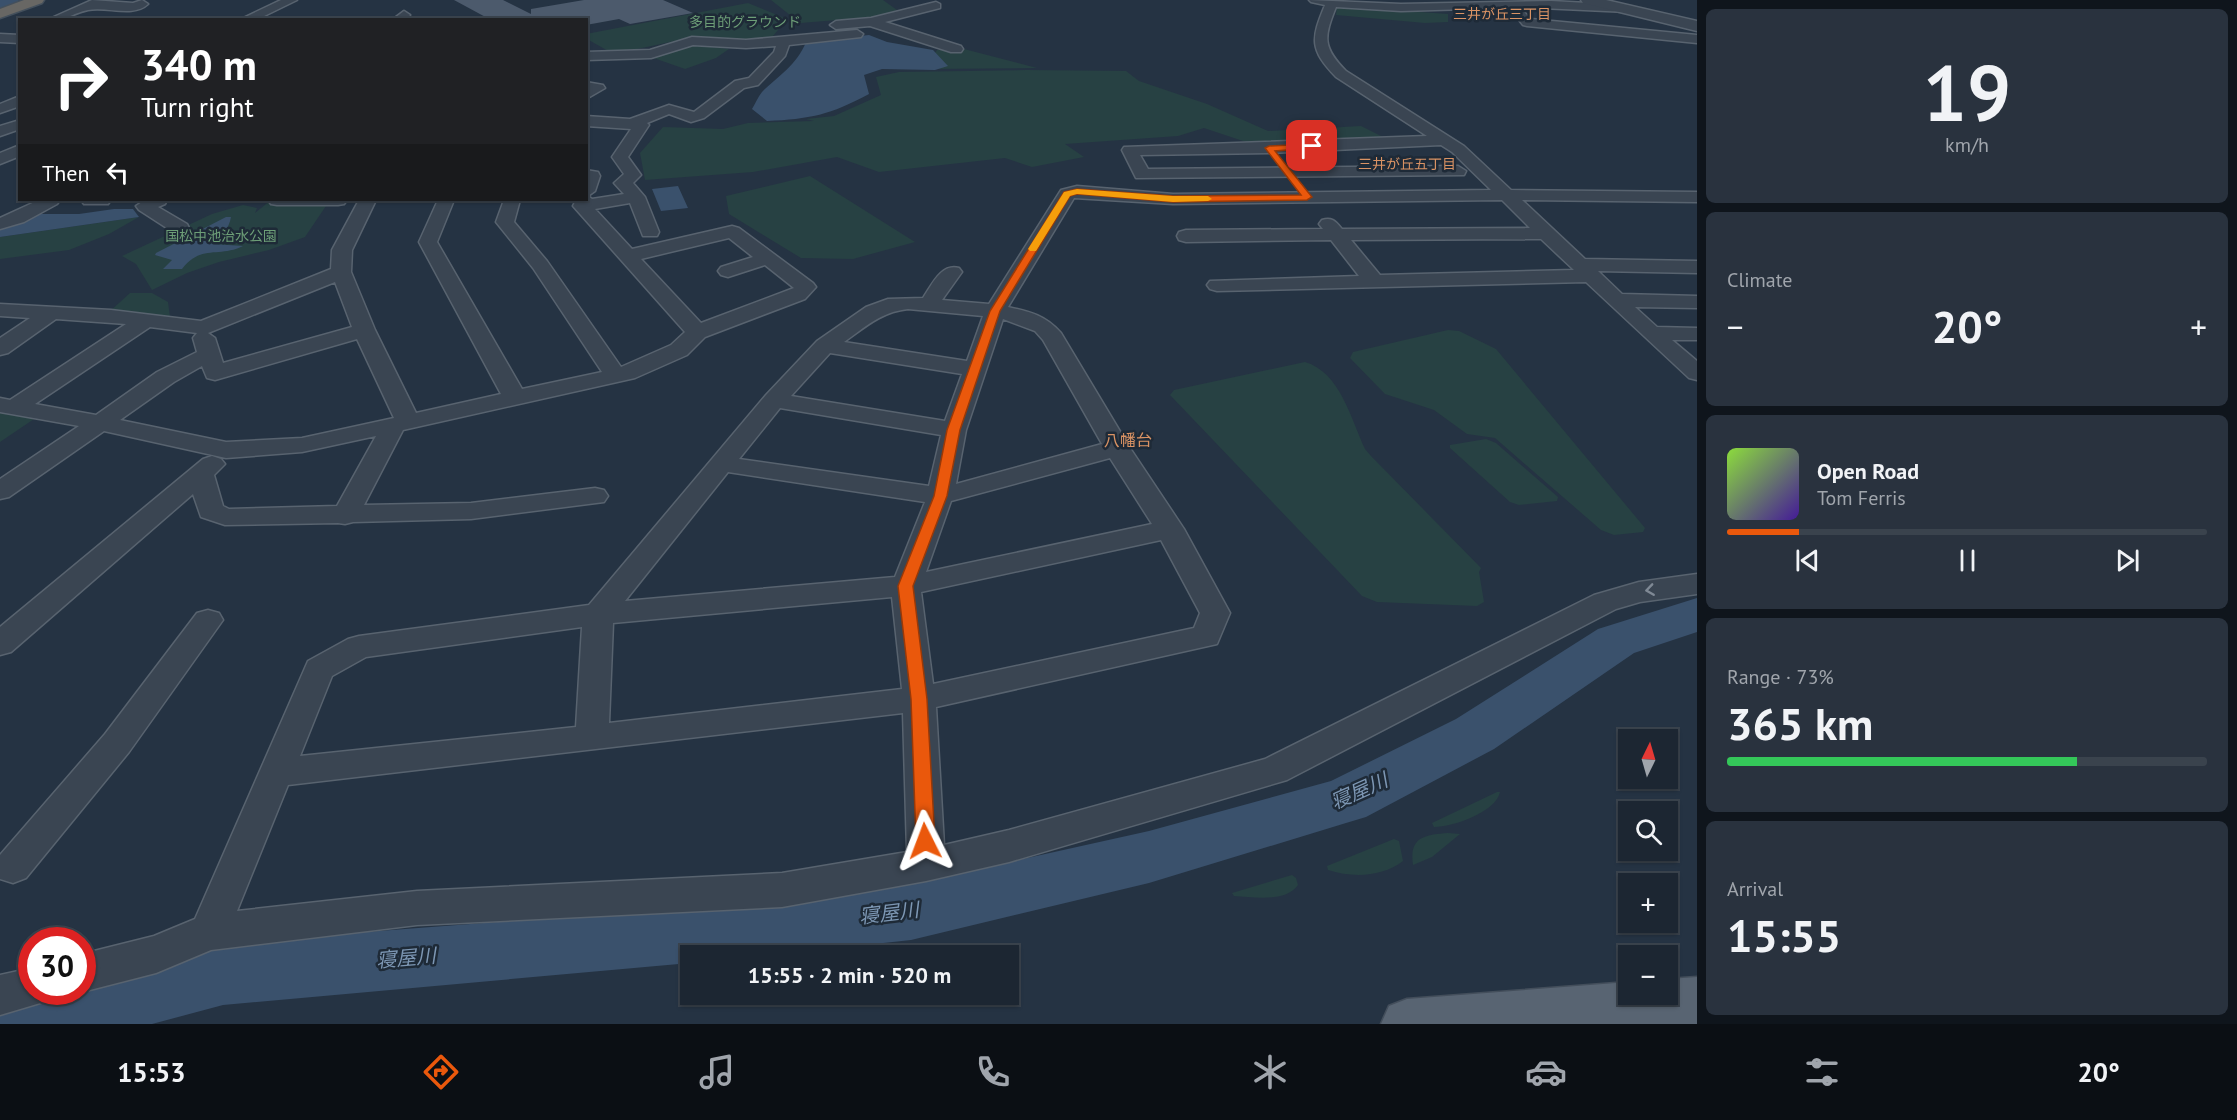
<!DOCTYPE html>
<meta charset="utf-8">
<style>
body{margin:0;font-family:"PT Sans","Noto Sans JP",sans-serif;background:#29323e;color:#f1f3f6;height:100vh;display:flex;flex-direction:column;font-size:22px;white-space:nowrap}
*{box-sizing:border-box;margin:0}
p{font-size:20px;color:#a0a5ac}
.icon{flex:none;width:33px;height:33px;fill:none;stroke:currentColor;stroke-width:2;stroke-linecap:round;stroke-linejoin:round}
.map{position:relative;flex:1;overflow:hidden}
.side{display:flex;flex-direction:column;gap:9px;padding:9px;background:#0f151c;width:540px}
.side>*{flex:none}
.hud{position:absolute;left:18px;top:18px;width:570px;height:183px;border-radius:0px;box-shadow:0 2px 4px #0004,0 0 0 2px #3a434d;background:#202124;color:#fff;overflow:hidden}
.needle{width:39px;rotate:5deg}
.buttons{position:absolute;left:1618px;top:729px;display:grid;gap:12px}
.buttons a{display:grid;place-items:center;width:60px;height:60px;border-radius:0px;background:#1c2632;box-shadow:0 2px 4px #0004,0 0 0 2px #3a434d;font-size:30px}
.speed{position:absolute;left:18px;top:927px;display:flex;gap:12px;font-size:30px;font-weight:700;text-align:center}
.speed>*{display:grid;place-content:center;width:78px;height:78px;border-radius:50%;background:#1c2632;box-shadow:0 2px 4px #0004,0 0 0 2px #3a434d;line-height:1}
.speed .limit{border:9px solid #d22;background:#fff;color:#111}
.pin{position:absolute;display:grid;place-items:center;width:51px;height:51px;color:#fff;margin:-26px;border-radius:12px;box-shadow:0 3px 9px #0006}
.me{position:absolute;width:66px;margin:-33px;rotate:357deg;stroke-linejoin:round;filter:drop-shadow(0 0 4px #0008)}
.turn{display:flex;align-items:center;gap:21px;height:126px;padding:0 24px;font-size:27px}
.turn .icon{width:78px;height:78px;stroke-width:2.5}
.turn b{display:block;font-size:42px;line-height:51px}
.then{display:flex;align-items:center;height:57px;padding:0 24px;background:#0003;gap:12px;font-size:22px}
.big{font-size:45px;font-weight:600;line-height:1.1}
.side .tile{flex:1;display:flex;flex-direction:column;justify-content:center;gap:9px;min-width:0;padding:0 21px;border-radius:9px;background:#29323e}
.side .dial{align-items:center;gap:0}
.dial b{font-size:78px;line-height:1}
.song{display:flex;align-items:center;gap:18px}
.cover{width:72px;height:72px;border-radius:9px;background:linear-gradient(135deg,hsl(90 70% 55%),hsl(260 70% 35%))}
.played{height:6px;border-radius:3px;background:linear-gradient(90deg,#ea580c 15%,#3a434d 15%)}
.keys{display:flex;justify-content:space-around;direction:ltr}
.heat{display:flex;justify-content:space-between;align-items:center;font-size:33px;direction:ltr}
.charge{height:9px;border-radius:4px;background:linear-gradient(90deg,#34c759 73%,#3a434d 0)}
.trip{position:absolute;left:680px;top:945px;width:339px;height:60px;border-radius:0px;background:#1c2632;box-shadow:0 2px 4px #0004,0 0 0 2px #3a434d;font-weight:600;line-height:60px;text-align:center}
.menu{display:flex;height:96px;justify-content:space-around;align-items:center;background:#0b0f14;color:#a0a5ac}
.menu .icon{width:42px;height:42px}
.menu .selected{color:#ea580c}
.menu b{font-size:27px;color:#f1f3f6}
main{display:flex;flex:1;min-height:0}
.map>svg:first-child{display:block}
</style>
<main>
<div class="map">
<svg width="1697" height="1024" viewBox="0 0 1697 1024">
<rect width="100%" height="100%" fill="#253343"/>
<path fill="#274143" d="M771 0H883L897 10 876 17 800 23Z
M748 3 787 19 769 41 680 40 637 49 610 52 587 39 586 34Z
M1337 6 1448 14V22L1425 23 1336 15Z
M685 44 729 49 716 58 685 69 648 56Z
M964 49 1037 68 924 69 937 50Z
M1026 70 1126 71 1139 81 1207 104 1268 131 1361 126 1385 138 1255 145 1204 128 1178 136 1065 144 1084 157 1032 167 1005 158 879 172 837 157 753 172 645 180 640 153 663 127 723 129 748 123 814 121 806 119 834 116 881 95 876 77 899 72Z
M810 176 915 242 853 259 801 258 729 214 726 196Z
M271 200H330L305 237 269 250 219 262 187 273 152 290 136 264 122 256 212 214 243 205 257 208 255 213Z
M139 217 109 234 69 250 0 259V237Z
M130 293H152L168 302 170 317 108 313Z
M1448 330 1459 331 1496 349 1645 528 1643 532 1614 535 1601 530 1495 438 1467 434 1434 410 1385 394 1350 358 1353 352Z
M1305 362C1340 372 1351 419 1365 449L1371 456 1481 568 1479 572 1484 602 1477 606 1377 602 1362 596 1170 395 1174 390Z
M3 411 37 417 0 442V413Z
M1486 439 1496 443 1558 497 1557 501 1519 505 1510 502 1450 448V445Z
M1497 792H1500C1496 812 1453 827 1434 827L1432 823Z
M1448 833 1460 834 1432 857 1413 865C1409 837 1424 835 1448 833Z
M1394 839 1399 841 1403 861C1382 877 1353 878 1328 870L1327 866Z
M1292 875 1296 878 1298 885C1285 903 1253 897 1234 896L1232 893Z"/>
<path fill="#3a516c" d="M869 35 887 42 933 50 948 66 935 70 882 69 864 75 869 94C830 115 810 119 767 121L752 109C755 104 758 97 762 92 778 76 797 65 806 42Z
M678 186 688 208 661 211 652 189Z
M114 209H133L139 217 0 237V230L37 214H79Z
M226 217H231C229 229 222 235 213 244L243 246C219 258 201 244 182 269H163L172 260 155 255 156 253Z"/>
<g fill="none" stroke-linecap="round" stroke-linejoin="round">
<path fill="#3a516c" fill-rule="evenodd" d="M0 0H19L17 4 0 10Z
M1697 598V632L1634 653 1494 749 1366 817 1346 823 1149 883 911 940 764 956H690V963L223 1005 152 1024H0V1012L5 1001 32 990 82 992V978L223 943 614 913 911 884 1149 831 1331 781 1456 719 1598 629Z"/>
</g>
<path fill="#4c5a6c" d="M454 0H503L531 14V9L584 0H663L693 13 630 24 619 19 586 25V20H491Z"/>
<g fill="none" stroke-linecap="round" stroke-linejoin="round">
<defs>
<path id="minor" d="M92 0 133 3 142 0 148 4C133 18 107 6 88 10 70 14 69 20 47 20Z
M281 0H297L256 20H239Z
M1309 0 1401 4 1551 1 1624 5 1630 9 1628 12 1519 7 1531 19 1697 35V43L1527 26 1523 25 1515 15 1502 8 1401 11 1336 7C1324 37 1322 47 1346 71L1464 146 1511 190 1697 192V202L1522 200 1585 259 1697 261V273L1598 271 1622 294 1697 296V308L1635 307 1657 327 1697 328V340H1672L1697 361V380L1689 378 1586 282 1217 291 1210 289 1207 285 1210 281 1359 276 1331 240 1186 242 1179 240 1177 236 1179 232 1186 230 1323 229 1319 224 1322 220C1332 217 1335 221 1342 229L1530 228 1502 200 1173 204 1074 198 1008 307C1030 312 1045 315 1061 333L1130 448 1184 529 1230 613 1217 644 936 707 944 845 1009 830 1265 759 1594 595 1639 582 1697 574V594L1640 602 1616 609 1287 780 1009 862 926 881 782 907 417 925 211 950 156 973 82 992H81H82V954L154 936 195 919 308 661 348 639 359 636 589 605 766 395 817 341 866 307 888 299 923 298C932 285 941 263 959 268L962 272 942 300 989 304 1061 190 1077 186 1173 194 1491 190 1452 152 1441 145 1269 153 1140 155 1148 169 1458 166 1466 171 1464 175 1136 178 1122 150 1124 147 1427 136 1336 77C1309 49 1311 39 1325 5L1311 2ZM1541 239 1574 270 1380 275 1351 240ZM908 309 983 316 967 361 844 342C865 327 881 312 908 309ZM1003 319 1035 331 1043 340 1102 444 956 484 966 430ZM830 353 962 374 945 421 791 396ZM780 408 941 435 929 486 739 459ZM1110 458 1152 524 926 572 951 501ZM728 472 925 502 895 577 625 601ZM1161 540 1200 613 1194 628 933 684 921 592ZM892 597 902 689 609 723 613 623ZM582 627 576 727 300 756 332 676 366 657ZM903 713 907 852 782 873 417 891 237 911 288 785Z
M936 2 940 4V8L885 22 961 46 963 49 961 52H951L870 26 836 29 830 25 836 21 871 18Z
M404 11 410 15 406 20H392Z
M857 30 863 34 861 37 789 45 785 56 758 85 744 88 704 118 691 122 669 114 647 123 649 125 628 157 641 175 633 183 645 197 659 232 657 236H643L630 203 595 209 632 249 732 226 739 228 813 283 816 287 805 299 705 337 687 355 635 378 403 430 364 505 471 503 595 488 604 490 608 496 604 502 471 519 353 522 345 524 338 523 225 525 201 517 193 494 11 652 0 655V627L203 459 212 456 221 459 225 464 214 475 223 506 229 509 337 506 376 436 302 452 226 458 104 431 9 497 0 499V479L79 426 0 412V398L10 400 126 324 56 319 8 353 0 355V338L30 318 0 316V304L111 310 201 321 331 269 332 250 359 200H376L352 250 351 272 375 330 416 413 501 394 419 242 438 200H454L437 242 522 389 602 372 533 268 496 222 504 200H520L514 222 547 261 621 367 671 345 685 332 573 206 576 200H586V170L598 172 600 176 595 191 588 196 592 199 624 194 614 183 624 174 612 157 631 129 586 126V116L630 119 669 105 694 112 735 81 749 78 774 52 776 46 746 48 693 45 651 58 586 60V52L650 50 692 37 746 40ZM729 238 753 257 721 267 718 271 721 275 728 277 765 265 794 288 701 323 641 259ZM335 282 352 327 223 363 215 338 208 333ZM150 327 197 333 193 338 197 352 157 372 96 415 35 404ZM357 339 394 418 302 438 226 442 120 420 174 382 202 366 207 378 215 380Z
M0 34 20 35V43L0 42Z
M586 82 603 85 605 88 586 99Z
M20 96V106L0 113V104Z
M20 120V129L0 136V126Z
M20 145V156L0 164V153Z
M39 200H60L57 204 24 222 0 229V218Z
M81 200H111L108 204H84Z
M145 200H167L165 204 158 207 187 224 189 228 187 232H173L139 210 136 206Z
M268 200H347L344 204 338 205H277L271 204Z
M208 610 219 613 223 620 129 752 26 878 13 883 0 879V855L105 734 197 613Z
M32 968V992H51L47 1001 0 1015V975Z"/>
<path id="tertiary" d="M1581 0H1606L1697 21V31L1583 3Z"/>
<path id="primary" d="M1697 977V1024H1381L1389 1006 1407 999 1629 982V994H1668V979Z"/>
<path id="trunk" d="M24 0H44L42 3 0 18V9Z"/>
</defs>
<use href="#minor" stroke="#58636f" stroke-width="3"/>
<use href="#tertiary" stroke="#58636f" stroke-width="3"/>
<use href="#primary" stroke="#434e5b" stroke-width="3"/>
<use href="#trunk" stroke="#44505c" stroke-width="3"/>
<use href="#minor" fill="#3a4552" fill-rule="evenodd"/>
<use href="#tertiary" fill="#3a4552" fill-rule="evenodd"/>
<use href="#primary" fill="#586472" fill-rule="evenodd"/>
<use href="#trunk" fill="#686764" fill-rule="evenodd"/>
</g>
<defs><path id="oneway-chevron" d="M-2-3.5L2.5 0L-2 3.5" fill="none" stroke-width="1.6" stroke-linecap="round" stroke-linejoin="round" transform="scale(1.5)"/></defs>
<use stroke="#7f8995" href="#oneway-chevron" transform="translate(1650 590) rotate(172)"/>
<path fill="#ea580c" stroke="#983908" stroke-width="1.5" d="M1312 144 1316 146 1315 148 1275 151 1312 197 1307 200 1173 202 1077 194 1070 196 1000 311 960 430 947 496 913 586 927 699 935 841 932 847 925 849 919 847 916 841 911 699 898 586 934 496 947 430 990 311 1064 192 1077 189 1173 196 1301 195 1265 148 1269 146Z"/>
<path fill="#f59e0b" d="M1077 189 1173 196H1208L1212 199 1208 201 1173 202 1077 194 1070 196 1036 251H1030L1028 249 1064 192Z"/>
<g text-anchor="middle" dominant-baseline="central" stroke-width="5" stroke-linejoin="round" paint-order="stroke">
<g font-size="14" fill="#da9364" stroke="#1e2a37">
<text x="1502" y="14">三井が丘三丁目</text>
<text x="1407" y="164">三井が丘五丁目</text>
</g>
<g font-size="14" fill="#6d9e77" stroke="#1e2a37">
<text x="745" y="22">多目的グラウンド</text>
<text x="221" y="236">国松中池治水公園</text>
</g>
<g font-size="16" fill="#da9364" stroke="#1e2a37">
<text x="1128" y="440">八幡台</text>
</g>
<g font-size="20" font-style="italic" fill="#7d97b4" stroke="#1e2a37">
<text transform="translate(1359 791) rotate(-24)">寝屋川</text>
<text transform="translate(889 913) rotate(-7)">寝屋川</text>
<text transform="translate(406 958) rotate(-5)">寝屋川</text>
</g>
</g>
</svg>
<div class="buttons">
<a><svg class="needle" viewBox="-14 -14 28 28"><path d="M0-13l5 13h-10z" fill="#e53935"/><path d="M0 13l5-13h-10z" fill="#a0a5ac"/></svg></a>
<a><svg class="icon" aria-label="search" viewBox="0 0 24 24"><circle cx="10" cy="10" r="6"/><path d="M15 15l6 6"/></svg></a>
<a>+</a>
<a>−</a>
</div>
<div class="speed"><div class="limit">30</div></div>
<div class="pin" style="left:1312px;top:146px;background:#d93025"><svg class="icon" aria-label="arrive" viewBox="0 0 24 24"><path d="M6 21V4h12l-3 4 3 4H6"/></svg></div>
<svg class="me" style="left:925px;top:841px" viewBox="-20 -20 40 40"><path d="M0-17L14 15 0 8-14 15z" fill="#ea580c" stroke="#fff" stroke-width="4"/></svg>
<div class="trip">15:55 · 2 min · 520 m</div>
<div class="hud">
<div class="turn"><svg class="icon" aria-label="right" viewBox="0 0 24 24"><path d="M7 20v-9h11M14 6l5 5-5 5"/></svg><div><b>340 m</b>Turn right</div></div>
<div class="then">Then<svg class="icon" aria-label="left" viewBox="0 0 24 24"><path d="M17 20v-9H6M10 6l-5 5 5 5"/></svg></div>
</div>
</div>
<section class="side">
<div class="tile dial"><b>19</b><p>km/h</p></div>
<div class="tile"><p>Climate</p>
<div class="heat"><a>−</a><b class="big">20°</b><a>+</a></div>
</div>
<div class="tile">
<div class="song"><i class="cover"></i><div><b>Open Road</b><p>Tom Ferris</p></div></div>
<div class="played"></div>
<div class="keys"><svg class="icon" aria-label="previous" viewBox="0 0 24 24"><path d="M18 5L8 12l10 7zM5 5v14"/></svg><svg class="icon" aria-label="pause" viewBox="0 0 24 24"><path d="M8 5v14M16 5v14"/></svg><svg class="icon" aria-label="next" viewBox="0 0 24 24"><path d="M6 5l10 7-10 7zM19 5v14"/></svg></div>
</div>
<div class="tile"><p>Range · 73%</p><b class="big">365 km</b><div class="charge"></div></div>
<div class="tile"><p>Arrival</p><b class="big">15:55</b></div>
</section>
</main>
<nav class="menu">
<b>15:53</b>
<svg class="icon selected" aria-label="directions" viewBox="0 0 24 24"><path d="M12 3l9 9-9 9-9-9zM9 14v-3h6M13 9l2 2-2 2"/></svg>
<svg class="icon" aria-label="music" viewBox="0 0 24 24"><path d="M9 18V5l10-2v13"/><circle cx="6" cy="18" r="3"/><circle cx="16" cy="16" r="3"/></svg>
<svg class="icon" aria-label="phone" viewBox="0 0 24 24"><path d="M5 4h4l2 5-3 2q2 4 5 5l2-3 5 2v4C11 20 4 13 5 4z"/></svg>
<svg class="icon" aria-label="climate" viewBox="0 0 24 24"><path d="M12 3v18M4 7l16 10M4 17L20 7"/></svg>
<svg class="icon" aria-label="car" viewBox="0 0 24 24"><path d="M5 17H2v-5l4-1 3-4h7l3 4 3 1v5h-3M9 17h6M6 11h13"/><circle cx="7" cy="17" r="2"/><circle cx="17" cy="17" r="2"/></svg>
<svg class="icon" aria-label="filters" viewBox="0 0 24 24"><path d="M4 7h16M4 17h16"/><circle cx="9" cy="7" r="2"/><circle cx="15" cy="17" r="2"/></svg>
<b>20°</b>
</nav>
